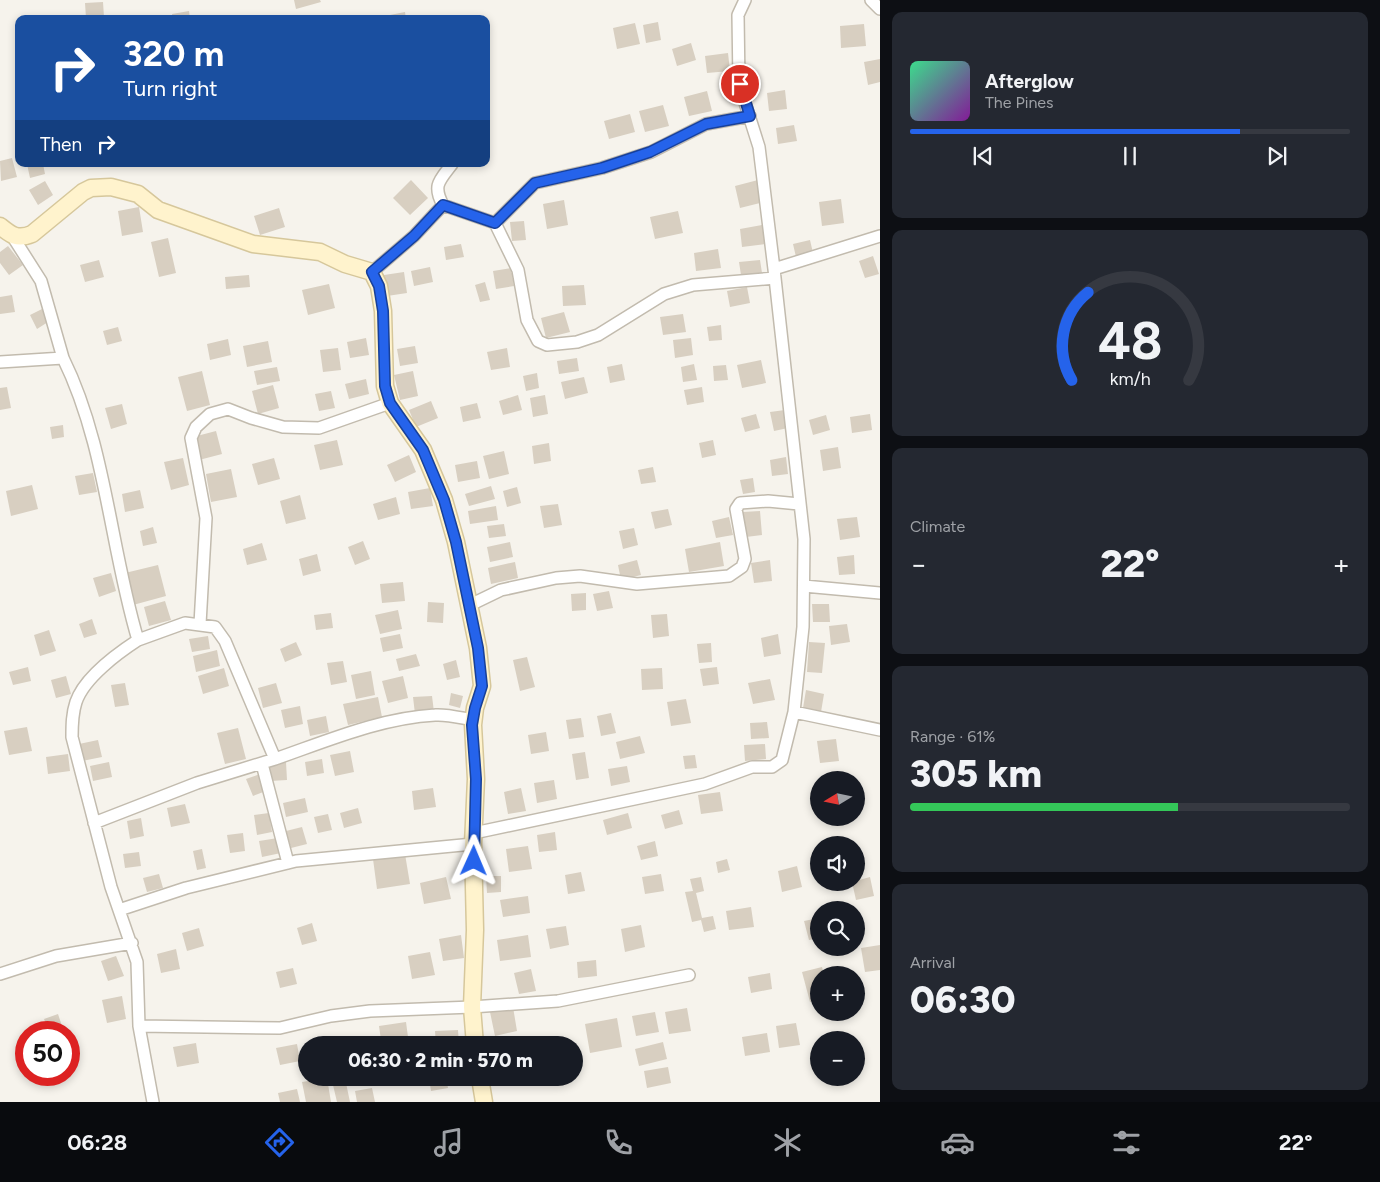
<!DOCTYPE html>
<meta charset="utf-8">
<style>
body{margin:0;font-family:Figtree,sans-serif;background:#242831;color:#f1f3f6;height:100vh;display:flex;flex-direction:column;font-size:19px;white-space:nowrap}
*{box-sizing:border-box;margin:0}
p{font-size:16px;color:#9ea1a6}
.icon{flex:none;width:28px;height:28px;fill:none;stroke:currentColor;stroke-width:2;stroke-linecap:round;stroke-linejoin:round}
.map{position:relative;flex:1;overflow:hidden}
.drawer{display:flex;flex-direction:column;gap:12px;padding:12px;background:#0d0f14;width:500px}
.drawer>*{flex:none}
.hud{position:absolute;left:15px;top:15px;width:475px;height:152px;border-radius:10px;box-shadow:0 2px 8px #0003;background:#1a4fa0;color:#fff;overflow:hidden}
.needle{width:32px;rotate:260deg}
.fabs{position:absolute;left:810px;top:771px;display:grid;gap:10px}
.fabs a{display:grid;place-items:center;width:55px;height:55px;border-radius:50%;background:#171b24;box-shadow:0 2px 8px #0003;font-size:25px}
.speed{position:absolute;left:15px;top:1021px;display:flex;gap:10px;font-size:25px;font-weight:700;text-align:center}
.speed>*{display:grid;place-content:center;width:65px;height:65px;border-radius:50%;background:#171b24;box-shadow:0 2px 8px #0003;line-height:1}
.speed .limit{border:8px solid #d22;background:#fff;color:#111}
.pin{position:absolute;display:grid;place-items:center;width:42px;height:42px;color:#fff;margin:-21px;border:2px solid #fff;border-radius:50%;box-shadow:0 1px 5px #0007}
.me{position:absolute;width:55px;margin:-28px;rotate:1deg;stroke-linejoin:round;filter:drop-shadow(0 0 4px #0008)}
.turn{display:flex;align-items:center;gap:18px;height:105px;padding:0 25px;font-size:22px}
.turn .icon{width:65px;height:65px;stroke-width:2.5}
.turn b{display:block;font-size:35px;line-height:42px}
.then{display:flex;align-items:center;height:48px;padding:0 25px;background:#0003;gap:10px;font-size:19px}
.big{font-size:38px;font-weight:800;line-height:1.1}
.drawer .card{flex:1;display:flex;flex-direction:column;justify-content:center;gap:8px;min-width:0;padding:0 18px;border-radius:10px;background:#242831}
.drawer .dial{align-items:center;gap:0}
.dial svg{height:130px;overflow:visible;fill:none;stroke:#363941;stroke-width:7;stroke-linecap:round;text-anchor:middle}
.dial text{fill:#f1f3f6;stroke:none}
.song{display:flex;align-items:center;gap:15px}
.cover{width:60px;height:60px;border-radius:8px;background:linear-gradient(135deg,hsl(150 70% 55%),hsl(290 70% 35%))}
.played{height:5px;border-radius:2px;background:linear-gradient(90deg,#2563eb 75%,#363941 75%)}
.keys{display:flex;justify-content:space-around;direction:ltr}
.heat{display:flex;justify-content:space-between;align-items:center;font-size:28px;direction:ltr}
.charge{height:8px;border-radius:4px;background:linear-gradient(90deg,#34c759 61%,#363941 0)}
.trip{position:absolute;left:298px;top:1036px;width:285px;height:50px;border-radius:25px;background:#171b24;box-shadow:0 2px 8px #0003;font-weight:800;line-height:50px;text-align:center}
.tabs{display:flex;height:80px;justify-content:space-around;align-items:center;background:#090b0e;color:#9ea1a6}
.tabs .icon{width:35px;height:35px}
.tabs .selected{color:#2563eb}
.tabs b{font-size:22px;color:#f1f3f6}
main{display:flex;flex:1;min-height:0}
.map>svg:first-child{display:block}
</style>
<main>
<div class="map">
<svg width="880" height="1102" viewBox="0 0 880 1102">
<rect width="100%" height="100%" fill="#f6f3ec"/>
<path fill="#d8cfc1" d="M294 0H320L321 2 296 9Z
M103 2 104 17 86 18 85 3Z
M189 11 190 19H173L172 14Z
M405 12 406 19H390V15Z
M658 22 661 40 646 43 643 25Z
M635 23 640 44 617 49 613 28Z
M864 24 866 46 841 48 840 26Z
M691 43 696 60 677 66 672 49Z
M728 53 730 71 707 73 705 56Z
M880 59V82L868 85 864 62Z
M785 90 787 109 769 111 767 93Z
M707 91 712 111 689 116 684 97Z
M663 105 669 126 645 132 639 111Z
M630 114 635 132 609 139 604 121Z
M794 125 797 141 778 144 776 128Z
M12 158 17 177 1 181 0 161Z
M27 164H43L45 174 30 178Z
M411 180 428 198 410 215 393 198Z
M758 180 764 202 740 208 735 186Z
M45 181 53 195 38 205 29 190Z
M841 199 844 223 822 226 819 202Z
M564 200 568 225 547 229 543 204Z
M139 207 143 232 122 236 118 211Z
M279 208 285 227 260 235 254 216Z
M678 211 683 233 655 239 650 217Z
M524 221 526 240 512 241 510 222Z
M762 225 765 244 742 247 740 229Z
M168 238 176 273 159 277 151 242Z
M810 240 813 253 796 257 793 244Z
M461 244 464 257 446 260 444 247Z
M8 246 23 265 9 275 0 263V252Z
M718 249 721 268 696 271 694 253Z
M873 256 879 274 865 278 859 261Z
M99 260 104 277 85 282 80 265Z
M760 260 762 273 741 275 739 262Z
M430 267 433 282 414 286 411 271Z
M511 268 514 286 496 289 493 271Z
M404 272 407 293 387 296 384 275Z
M249 275 250 287 226 289 225 277Z
M485 282 490 300 480 302 475 285Z
M329 284 335 308 308 315 302 290Z
M584 285 586 305 563 306 562 286Z
M747 287 750 303 730 307 727 291Z
M12 295 15 312 0 314V297Z
M42 309 48 322 37 329 30 315Z
M564 312 570 332 546 338 541 318Z
M683 314 686 332 663 335 660 317Z
M721 325 722 340 709 341 707 327Z
M118 327 122 341 107 345 103 331Z
M366 338 369 355 350 358 347 342Z
M691 338 693 355 675 358 673 340Z
M228 339 231 355 210 360 207 344Z
M268 341 272 362 247 367 243 346Z
M415 346 418 363 400 366 397 349Z
M338 348 341 370 323 372 320 350Z
M507 348 510 367 491 370 487 352Z
M577 358 579 371 559 374 557 361Z
M761 360 766 383 742 388 737 365Z
M622 364 625 380 610 383 607 367Z
M694 364 697 380 683 382 681 367Z
M726 365 728 380 714 381 713 366Z
M277 367 280 381 257 385 254 371Z
M202 371 210 405 187 411 178 377Z
M413 371 418 396 400 400 394 375Z
M537 373 539 388 526 391 523 376Z
M584 377 588 393 565 399 561 382Z
M366 379 369 394 349 399 345 384Z
M273 385 279 408 258 414 252 391Z
M7 387 11 408 0 410V388Z
M702 387 704 402 687 405 684 390Z
M331 391 335 408 319 411 315 394Z
M518 395 522 410 503 415 499 401Z
M545 395 548 414 533 417 530 398Z
M431 401 438 418 416 427 409 410Z
M477 403 481 418 463 422 460 407Z
M122 404 127 424 111 429 105 408Z
M785 410 788 428 774 431 770 412Z
M756 414 760 428 745 432 741 418Z
M870 414 872 430 852 433 850 417Z
M826 415 830 430 813 435 809 420Z
M63 425 64 437 52 439 50 427Z
M216 431 222 454 199 460 193 437Z
M337 440 343 465 320 470 314 445Z
M713 440 716 455 702 458 699 443Z
M549 443 551 461 534 464 532 446Z
M838 447 841 468 823 471 820 450Z
M504 451 509 474 489 479 483 456Z
M409 455 416 472 395 482 387 465Z
M786 457 788 474 772 476 770 460Z
M183 458 189 485 171 490 164 462Z
M274 458 280 479 258 485 252 464Z
M477 461 480 478 458 482 455 465Z
M653 467 656 482 641 484 638 470Z
M231 469 237 497 211 502 206 474Z
M93 473 97 492 79 495 75 476Z
M753 478 755 492 743 494 740 480Z
M32 485 38 509 11 516 6 491Z
M491 486 495 499 469 506 465 494Z
M517 487 521 503 507 507 503 491Z
M430 488 433 506 411 509 408 492Z
M140 490 144 508 125 512 122 494Z
M300 495 306 519 286 524 280 501Z
M396 497 400 514 378 520 373 504Z
M558 504 562 525 544 528 540 506Z
M496 506 498 520 470 524 468 511Z
M668 509 672 525 655 529 651 512Z
M760 511 762 535 746 537 743 512Z
M729 517 733 535 716 538 712 521Z
M857 517 860 537 840 540 837 519Z
M504 524 506 536 489 538 487 526Z
M153 527 157 543 143 546 140 531Z
M634 528 638 545 623 549 619 531Z
M363 541 370 559 355 565 348 547Z
M510 542 513 557 490 562 487 547Z
M720 542 724 566 689 572 685 549Z
M262 543 267 560 247 565 243 549Z
M317 554 321 571 303 576 299 559Z
M854 555 855 574 839 575 837 557Z
M637 560 641 575 621 580 618 565Z
M770 560 772 581 754 583 751 563Z
M515 562 518 578 491 584 488 568Z
M158 565 166 596 133 605 125 573Z
M111 573 116 591 99 597 93 578Z
M403 582 405 601 382 603 380 584Z
M609 591 613 608 597 611 593 594Z
M586 593V610L572 611 571 594Z
M165 601 171 620 149 626 144 607Z
M428 602 444 603 443 623 427 622Z
M812 604H829L830 622H813Z
M398 610 402 629 380 634 375 615Z
M331 613 333 628 316 630 314 615Z
M667 614 669 636 653 638 651 615Z
M92 619 97 634 84 638 79 624Z
M847 624 850 642 831 645 829 626Z
M49 630 56 651 40 656 34 635Z
M400 634 403 648 383 652 380 638Z
M778 634 781 654 764 657 761 638Z
M208 636 210 649 192 652 189 639Z
M296 642 302 655 285 662 280 649Z
M809 642 825 643 822 673 807 672Z
M711 643 712 662 699 663 697 644Z
M217 650 220 666 196 672 193 656Z
M416 654 420 666 399 671 396 659Z
M527 657 535 687 520 691 513 660Z
M456 660 460 677 447 680 443 664Z
M343 661 347 682 331 685 327 663Z
M28 667 31 681 13 685 9 672Z
M717 667 719 684 703 686 700 669Z
M224 668 229 686 203 694 198 676Z
M662 668 663 689 642 690 641 669Z
M371 671 375 695 356 699 351 675Z
M66 676 71 694 56 698 51 680Z
M403 676 408 698 388 703 382 681Z
M770 679 775 700 753 704 748 683Z
M125 683 129 705 115 707 111 685Z
M276 683 282 703 263 708 258 688Z
M806 690 824 694 821 712 803 708Z
M451 693 463 696 460 708 449 705Z
M432 696 434 712 415 714 413 697Z
M378 697 382 717 348 725 343 704Z
M686 699 691 723 671 726 667 702Z
M300 706 303 724 285 728 281 710Z
M611 713 616 733 601 736 597 716Z
M326 716 329 732 310 736 307 720Z
M581 718 584 737 569 739 566 720Z
M767 722 769 738 751 739 750 723Z
M27 727 32 751 9 755 4 731Z
M238 728 246 759 225 764 217 733Z
M546 732 549 751 531 754 528 735Z
M640 736 645 753 620 759 616 742Z
M836 739 839 761 820 763 817 741Z
M98 740 102 757 82 761 79 744Z
M765 744 766 759 745 761 744 745Z
M350 751 354 772 335 776 330 755Z
M585 752 589 778 576 780 572 754Z
M68 754 70 771 48 774 46 757Z
M695 755 697 768 685 769 683 756Z
M322 759 324 773 307 776 305 762Z
M109 762 112 777 93 781 90 766Z
M286 762 287 780 270 781 268 764Z
M627 766 630 782 611 786 608 769Z
M260 774 266 791 253 796 246 779Z
M554 780 557 799 537 803 534 783Z
M433 788 436 807 414 810 412 791Z
M521 788 526 811 508 814 504 792Z
M720 792 723 811 701 814 698 795Z
M305 798 308 812 286 817 283 803Z
M185 804 190 823 171 827 167 808Z
M358 808 362 823 344 828 340 813Z
M679 810 683 824 665 829 661 815Z
M269 813 272 832 257 835 254 815Z
M628 813 632 828 607 835 603 820Z
M328 814 332 830 318 833 314 817Z
M141 818 144 836 130 839 127 821Z
M302 827 307 844 291 848 286 831Z
M555 832 557 850 539 852 537 835Z
M243 833 245 851 230 853 227 835Z
M278 838 281 853 262 857 259 841Z
M655 841 658 856 641 860 637 846Z
M528 846 532 869 509 872 506 849Z
M202 849 206 868 197 870 193 851Z
M139 852 141 866 125 868 123 854Z
M405 854 410 884 377 889 373 859Z
M727 859 730 870 718 873 716 862Z
M797 866 802 887 782 892 778 871Z
M581 872 585 891 568 894 565 875Z
M159 874 163 888 147 892 143 878Z
M661 874 664 891 645 894 642 877Z
M486 876H501V892L487 893Z
M446 877 451 899 424 904 420 883Z
M701 877 704 891 696 893 702 918 713 916 716 929 704 932 701 920 692 922 685 892 693 891 690 879Z
M870 877 874 896 856 900 852 882Z
M528 896 530 913 503 917 500 900Z
M751 907 754 927 729 930 726 911Z
M819 918V938L809 940 804 921Z
M312 923 317 941 302 945 297 928Z
M641 925 645 947 625 952 621 929Z
M566 926 569 945 550 949 546 929Z
M199 928 204 946 187 951 182 933Z
M461 935 464 958 443 961 439 939Z
M528 935 531 957 500 961 497 940Z
M880 945V970L865 972 861 948Z
M176 949 180 969 161 973 157 954Z
M430 952 435 975 412 979 408 956Z
M116 956 124 976 108 981 101 961Z
M596 960 597 976 578 978 577 962Z
M822 967 824 975H819V1000L810 1002 802 972Z
M293 968 297 984 280 988 276 972Z
M531 969 536 991 519 994 514 973Z
M770 973 772 989 751 993 748 977Z
M122 996 126 1019 107 1023 102 1000Z
M513 1007 517 1031 495 1036 490 1012Z
M687 1008 691 1031 669 1034 665 1012Z
M655 1012 659 1032 636 1036 632 1016Z
M58 1014 64 1032H49L44 1019Z
M617 1018 622 1047 590 1053 585 1024Z
M406 1022 408 1037 381 1040 379 1026Z
M796 1023 800 1045 779 1048 776 1026Z
M458 1030 459 1045H436L435 1031Z
M767 1033 770 1052 745 1056 742 1037Z
M663 1042 667 1059 639 1066 635 1049Z
M196 1043 199 1063 177 1067 173 1047Z
M297 1044 300 1061 280 1065 276 1048Z
M668 1067 671 1083 647 1088 644 1071Z
M327 1078 331 1102H306L302 1082Z
M349 1078H372V1079L352 1085Z
M429 1078H446L448 1088 431 1091Z
M346 1083 350 1102H337L333 1085Z
M372 1088 375 1102H357L355 1091Z
M297 1089 300 1102H280L278 1093Z"/>
<g fill="none" stroke-linecap="round" stroke-linejoin="round">
<defs>
<path id="minor" d="M745 0 738 15 739 84 759 147 774 269 880 236
M871 0 880 9
M443 205C432 185 440 180 452 164
M495 223 518 270 527 320 538 341 547 345 577 342 598 335 664 294 693 285 775 278
M774 269 804 539 803 627 794 712
M372 272 414 236 443 205 495 223 535 183 602 168 651 152 706 124 750 116
M63 358C106 445 110 547 138 640 118 653 84 678 76 702 72 714 72 725 72 737L111 887 137 962 139 1026 153 1102
M0 362 63 358 41 281 13 237
M804 586 880 593
M470 605 501 590 556 578 580 576 637 584 729 576 742 567 745 559 736 509 740 503 768 501 799 504
M200 624 206 518 191 438 196 427 210 414 228 409 251 418 283 427 319 428 390 403
M138 640 185 623 215 627 225 641 275 759C327 741 380 718 435 715 447 714 461 718 473 720
M262 764 288 863
M94 823 197 783 275 759
M474 833 705 784 752 767H772L782 760 794 712 880 730
M119 910 186 888 296 861 473 844
M0 974 56 956 132 943
M139 1026 280 1028 331 1016 370 1011 472 1007 558 1001 689 975"/>
<path id="secondary" d="M0 226C11 235 17 240 32 234L83 192 91 188 111 187 138 194 158 210 253 244 320 252 345 264 372 272 379 286 383 311 385 386 390 403 423 450 444 500 456 542 478 648 482 686 475 708 473 725 476 779 473 844 475 930 472 1007 475 1045
M480 1078 484 1102"/>
</defs>
<use href="#minor" stroke="#c2bbae" stroke-width="14"/>
<use href="#secondary" stroke="#d6c79b" stroke-width="19"/>
<use href="#minor" stroke="#fff" stroke-width="11"/>
<use href="#secondary" stroke="#fff3cd" stroke-width="16"/>
</g>
<g fill="none" stroke-linecap="round" stroke-linejoin="round">
<defs>
<path id="route" d="M474 861 476 779 472 725 475 708 482 686 478 648 456 542 444 500 423 450 390 403 385 386 383 311 379 286 372 272 414 236 443 205 495 223 535 183 602 168 650 152 706 124 750 116 740 84"/>
</defs>
<use href="#route" stroke="#184099" stroke-width="12"/>
<use href="#route" stroke="#2563eb" stroke-width="9"/>
</g>
</svg>
<div class="fabs">
<a><svg class="needle" viewBox="-14 -14 28 28"><path d="M0-13l5 13h-10z" fill="#e53935"/><path d="M0 13l5-13h-10z" fill="#9ea1a6"/></svg></a>
<a><svg class="icon" aria-label="sound" viewBox="0 0 24 24"><path d="M4 9h4l5-4v14l-5-4H4zM17 9q2 3 0 6"/></svg></a>
<a><svg class="icon" aria-label="search" viewBox="0 0 24 24"><circle cx="10" cy="10" r="6"/><path d="M15 15l6 6"/></svg></a>
<a>+</a>
<a>−</a>
</div>
<div class="speed"><div class="limit">50</div></div>
<div class="pin" style="left:740px;top:84px;background:#d93025"><svg class="icon" aria-label="arrive" viewBox="0 0 24 24"><path d="M6 21V4h12l-3 4 3 4H6"/></svg></div>
<svg class="me" style="left:474px;top:861px" viewBox="-20 -20 40 40"><path d="M0-17L14 15 0 8-14 15z" fill="#2563eb" stroke="#fff" stroke-width="4"/></svg>
<div class="trip">06:30 · 2 min · 570 m</div>
<div class="hud">
<div class="turn"><svg class="icon" aria-label="right" viewBox="0 0 24 24"><path d="M7 20v-9h11M14 6l5 5-5 5"/></svg><div><b>320 m</b>Turn right</div></div>
<div class="then">Then<svg class="icon" aria-label="right" viewBox="0 0 24 24"><path d="M7 20v-9h11M14 6l5 5-5 5"/></svg></div>
</div>
</div>
<section class="drawer">
<div class="card">
<div class="song"><i class="cover"></i><div><b>Afterglow</b><p>The Pines</p></div></div>
<div class="played"></div>
<div class="keys"><svg class="icon" aria-label="previous" viewBox="0 0 24 24"><path d="M18 5L8 12l10 7zM5 5v14"/></svg><svg class="icon" aria-label="pause" viewBox="0 0 24 24"><path d="M8 5v14M16 5v14"/></svg><svg class="icon" aria-label="next" viewBox="0 0 24 24"><path d="M6 5l10 7-10 7zM19 5v14"/></svg></div>
</div>
<div class="card dial"><svg viewBox="0 0 100 80">
<path d="M14 69A42 42 0 1 1 86 69"/>
<path d="M14 69A42 42 0 0 1 24 15" stroke="#2563eb"/>
<text x="50" y="56" font-size="32" font-weight="700">48</text>
<text x="50" y="72" font-size="11">km/h</text>
</svg></div>
<div class="card"><p>Climate</p>
<div class="heat"><a>−</a><b class="big">22°</b><a>+</a></div>
</div>
<div class="card"><p>Range · 61%</p><b class="big">305 km</b><div class="charge"></div></div>
<div class="card"><p>Arrival</p><b class="big">06:30</b></div>
</section>
</main>
<nav class="tabs">
<b>06:28</b>
<svg class="icon selected" aria-label="directions" viewBox="0 0 24 24"><path d="M12 3l9 9-9 9-9-9zM9 14v-3h6M13 9l2 2-2 2"/></svg>
<svg class="icon" aria-label="music" viewBox="0 0 24 24"><path d="M9 18V5l10-2v13"/><circle cx="6" cy="18" r="3"/><circle cx="16" cy="16" r="3"/></svg>
<svg class="icon" aria-label="phone" viewBox="0 0 24 24"><path d="M5 4h4l2 5-3 2q2 4 5 5l2-3 5 2v4C11 20 4 13 5 4z"/></svg>
<svg class="icon" aria-label="climate" viewBox="0 0 24 24"><path d="M12 3v18M4 7l16 10M4 17L20 7"/></svg>
<svg class="icon" aria-label="car" viewBox="0 0 24 24"><path d="M5 17H2v-5l4-1 3-4h7l3 4 3 1v5h-3M9 17h6M6 11h13"/><circle cx="7" cy="17" r="2"/><circle cx="17" cy="17" r="2"/></svg>
<svg class="icon" aria-label="filters" viewBox="0 0 24 24"><path d="M4 7h16M4 17h16"/><circle cx="9" cy="7" r="2"/><circle cx="15" cy="17" r="2"/></svg>
<b>22°</b>
</nav>
